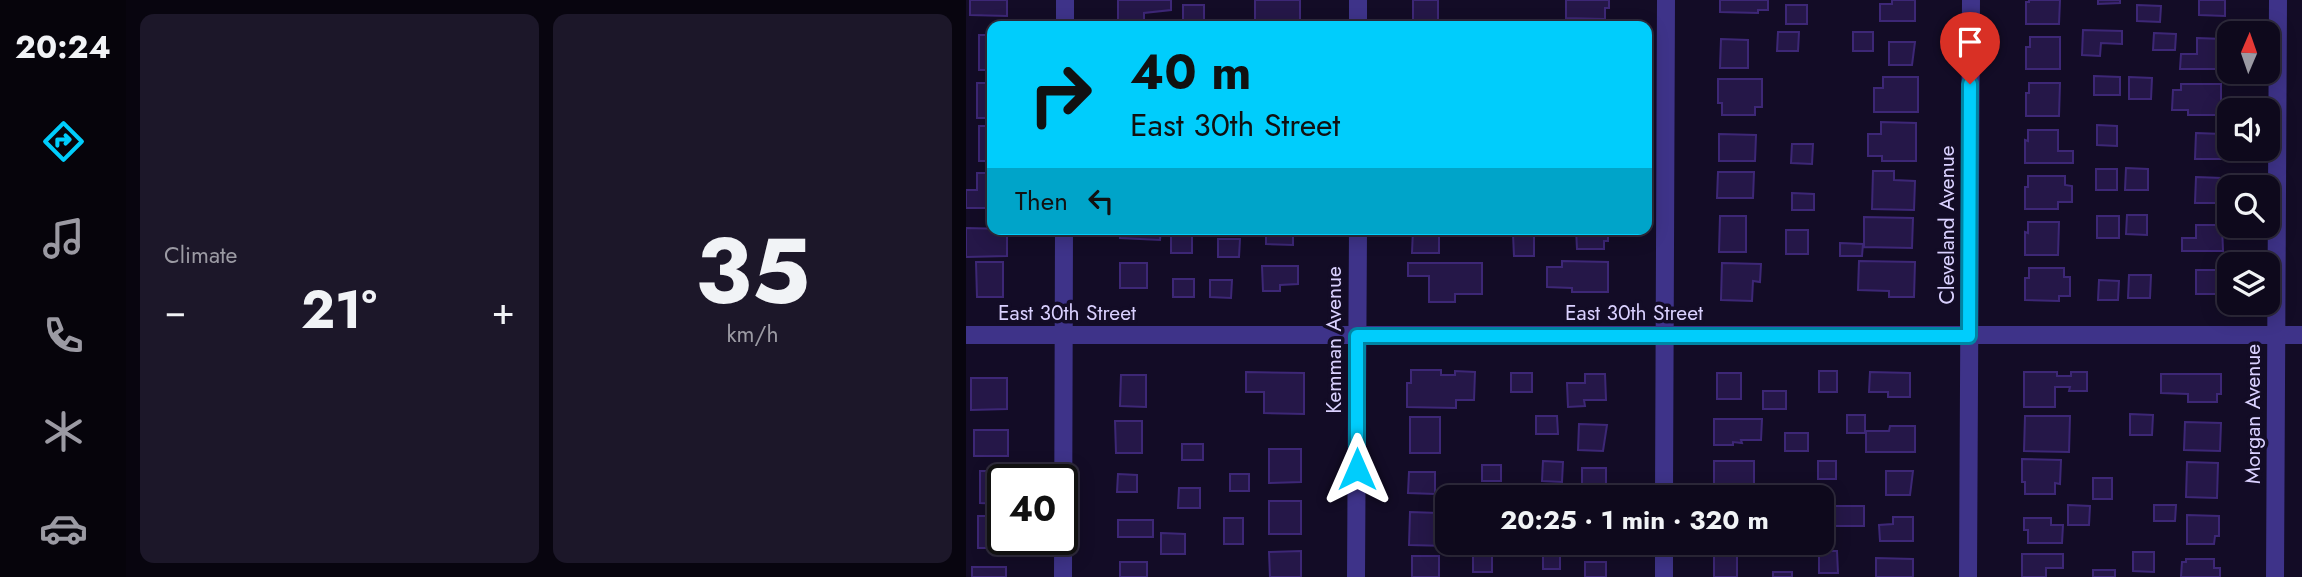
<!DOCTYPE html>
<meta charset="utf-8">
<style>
body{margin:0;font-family:Jost,sans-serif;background:#1c1729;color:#f1f3f6;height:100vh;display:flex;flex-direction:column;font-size:26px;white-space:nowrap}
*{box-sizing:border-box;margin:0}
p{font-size:23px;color:#9b9aa3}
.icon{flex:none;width:38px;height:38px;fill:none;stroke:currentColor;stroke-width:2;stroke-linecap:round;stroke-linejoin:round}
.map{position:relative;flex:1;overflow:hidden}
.details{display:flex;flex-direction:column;gap:14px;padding:14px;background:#08050f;width:840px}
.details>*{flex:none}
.top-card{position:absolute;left:21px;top:21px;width:665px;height:214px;border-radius:14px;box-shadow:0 4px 18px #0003,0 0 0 2px #2e2a3b;background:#00cdfc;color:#111;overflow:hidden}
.needle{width:46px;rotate:2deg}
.controls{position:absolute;left:1251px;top:21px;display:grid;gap:14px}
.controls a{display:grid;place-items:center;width:63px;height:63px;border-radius:14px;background:#0e091c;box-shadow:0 4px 18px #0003,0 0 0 2px #2e2a3b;font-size:35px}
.speed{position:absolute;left:21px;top:464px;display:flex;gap:14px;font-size:35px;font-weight:700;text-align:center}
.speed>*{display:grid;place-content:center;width:91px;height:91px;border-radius:50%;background:#0e091c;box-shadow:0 4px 18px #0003,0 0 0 2px #2e2a3b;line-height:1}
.speed .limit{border:4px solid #111;border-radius:10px;background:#fff;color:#111}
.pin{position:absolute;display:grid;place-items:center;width:60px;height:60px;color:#fff;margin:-72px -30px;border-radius:50% 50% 50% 0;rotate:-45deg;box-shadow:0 0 7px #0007}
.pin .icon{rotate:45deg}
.me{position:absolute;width:77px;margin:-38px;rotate:0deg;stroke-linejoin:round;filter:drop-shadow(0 0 5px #0008)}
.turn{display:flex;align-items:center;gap:24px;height:147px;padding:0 28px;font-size:32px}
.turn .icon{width:91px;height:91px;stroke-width:2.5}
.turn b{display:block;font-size:49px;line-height:60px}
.then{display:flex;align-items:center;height:66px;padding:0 28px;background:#0003;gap:14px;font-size:26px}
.big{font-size:52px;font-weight:700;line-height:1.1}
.details .tile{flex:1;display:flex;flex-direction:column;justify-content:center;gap:10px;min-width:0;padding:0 24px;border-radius:14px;background:#1c1729}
.details .dial{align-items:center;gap:0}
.dial b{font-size:91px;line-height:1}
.heat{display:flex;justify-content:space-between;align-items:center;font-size:38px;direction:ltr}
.details .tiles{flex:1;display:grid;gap:14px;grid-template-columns:repeat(2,1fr)}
.trip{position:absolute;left:469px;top:485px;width:399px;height:70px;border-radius:14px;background:#0e091c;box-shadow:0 4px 18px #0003,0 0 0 2px #2e2a3b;font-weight:700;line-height:70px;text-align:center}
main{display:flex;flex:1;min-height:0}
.tabs{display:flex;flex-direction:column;width:126px;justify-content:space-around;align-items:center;background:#06040b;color:#9b9aa3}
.tabs .icon{width:49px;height:49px}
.tabs .current{color:#00cdfc}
.tabs b{font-size:32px;color:#f1f3f6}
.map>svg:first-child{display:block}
</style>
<main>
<nav class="tabs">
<b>20:24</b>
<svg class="icon current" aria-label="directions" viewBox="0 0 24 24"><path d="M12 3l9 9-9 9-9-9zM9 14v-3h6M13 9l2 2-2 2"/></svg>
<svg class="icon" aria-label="music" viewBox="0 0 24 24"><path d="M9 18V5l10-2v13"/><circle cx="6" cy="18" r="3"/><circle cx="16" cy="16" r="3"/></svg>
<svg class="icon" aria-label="phone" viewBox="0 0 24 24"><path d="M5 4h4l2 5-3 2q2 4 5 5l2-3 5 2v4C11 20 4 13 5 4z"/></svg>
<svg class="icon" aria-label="climate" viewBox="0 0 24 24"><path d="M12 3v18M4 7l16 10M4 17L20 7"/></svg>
<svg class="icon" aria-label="car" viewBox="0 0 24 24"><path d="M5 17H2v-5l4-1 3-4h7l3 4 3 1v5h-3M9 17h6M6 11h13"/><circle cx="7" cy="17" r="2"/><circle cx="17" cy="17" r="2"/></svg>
</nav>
<section class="details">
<div class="tiles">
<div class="tile"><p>Climate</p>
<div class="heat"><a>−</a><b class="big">21°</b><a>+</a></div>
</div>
<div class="tile dial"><b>35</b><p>km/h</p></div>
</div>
</section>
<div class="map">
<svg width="1336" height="577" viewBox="0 0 1336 577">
<rect width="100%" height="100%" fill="#130c26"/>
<path fill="#251748" stroke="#3d2776" stroke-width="2" d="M4 0H41V16L4 15Z
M152 0H205V10L178 13V21H152Z
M289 0H334V21H289Z
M447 0H472V25L447 24Z
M600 0H643V8H639V19L600 18Z
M754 0H802V10H792V13L754 12Z
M926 0H949V21H914V4H926Z
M1063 0H1094L1093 24H1060V2H1063Z
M1132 0H1154V3L1132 4Z
M1233 0H1259V16L1233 15Z
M217 5H238V22H217Z
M820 5H841V24H820Z
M1171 5 1195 6 1194 22 1171 21Z
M1117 30 1156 31V44L1135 43 1134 56 1116 55Z
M812 32H833L832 51H811Z
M887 32H907V51H887Z
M1188 33 1210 34 1209 50H1187Z
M13 35H26V70H13Z
M1064 37H1094V69H1060V47H1064Z
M1231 38 1257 39 1256 69H1214L1215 54H1231Z
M755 39 782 40V68H754Z
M923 42H949L946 65H923Z
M1128 76 1154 77V95H1128Z
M917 77H952V112H908V88H917Z
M1163 77 1186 78 1185 99H1163Z
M752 79H796V107H789V115H756V103H752Z
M11 83H26V118H11Z
M1063 83H1094L1093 116H1060V93H1063Z
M1215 84H1255V115H1222V110H1206L1207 90H1215Z
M915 122 950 123V161H916V156H902V134H915Z
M1131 125 1151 126V146L1131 145Z
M13 126H26V161H13Z
M1062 130H1092V151H1107V163H1059V140L1062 141Z
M1230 133 1256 134V159H1229Z
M753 134 790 135 789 161H753Z
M826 144H847L846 164 825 163Z
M1160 168 1182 169V190H1159Z
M1130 169H1151V190H1130Z
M907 171H928V180L949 181 948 210 906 209Z
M752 172H788L787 198H751Z
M11 173H26V208H0V190H11Z
M1062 176H1099V185L1106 186V202H1092V209H1059V187H1062Z
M1230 177 1256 178 1255 203H1229Z
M826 193 848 194V210H826Z
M1161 215H1181V235L1160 234Z
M754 216H780V252H753Z
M1131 216H1153V238H1131Z
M898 217 947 218 946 248 898 247Z
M1062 222H1093L1092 255H1059V232L1062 233Z
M1230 225H1256L1257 251H1216V238H1230Z
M0 228 41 229V256L0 257Z
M154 229H195L194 240 154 238Z
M300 229H327V245L300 244Z
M447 229H473V253H446Z
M610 229H642V241H638V249H611Z
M820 230H842V254H820Z
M547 234H568V256H548Z
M205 235H226V253H205Z
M252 239H274L273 257H252Z
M874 243 897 244 896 256H874Z
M596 261 642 262V292H606V288L581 287V267H596Z
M893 261 949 262 948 297H923V291L892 290Z
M10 262H37V297H11Z
M154 263H181V288H154Z
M442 263H516V294H489V302H463V276H442Z
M756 263 795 264 794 282 787 281 786 301 755 300Z
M296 266H332V284L314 285V291H297Z
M1063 268H1098V277H1104V296H1093V301L1059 300V278H1063Z
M1230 270H1254V294H1230Z
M1163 275H1185L1184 298H1162Z
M207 279H228V297H207Z
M244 280H266L265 298 244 297Z
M1133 280 1153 281 1152 300H1132Z
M445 370H475V375H489V371L509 372 508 400H490V408L441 407V383H445Z
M853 371H871V392H853Z
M280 372 338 373V414L298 413V392H280Z
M904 372 944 373V397H922V392H903Z
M1058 372H1091V376H1105V372H1121V391H1103L1104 387H1089V407H1058Z
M545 373H566V392H545Z
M751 373H775V399H751Z
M619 374H639L640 400H618L619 406 602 407 601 383H619Z
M1195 374H1255V394H1251V402H1222V394L1195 393Z
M155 375H180V407L154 406Z
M5 378H41V409L5 410Z
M797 391H820V409H797Z
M1164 414 1187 415 1186 435H1164Z
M881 415H899V433H881Z
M570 416H591L592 434H570Z
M1059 416H1104L1103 452 1058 451Z
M444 417H474V453H444Z
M748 419H796L795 440H775L776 443 767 442V445H748Z
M149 421H176V453H150Z
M1219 422 1255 423 1254 451 1218 450Z
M613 424 641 425 637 451 612 450Z
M924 426H949V452H900V431H923Z
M8 430H42V456H8Z
M819 433H842V451H819Z
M216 444H237V460H216Z
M303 449H335V482L303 483Z
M1056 459 1095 460 1094 484 1089 483V494H1059V482H1056Z
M577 461 597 462 596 482 576 481Z
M748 461H788V496L767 497V489H748Z
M852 461H870V479H852Z
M1221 462 1252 463 1251 498 1220 497Z
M516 465H535V481H516Z
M616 468H640V495H616Z
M14 471H39V480H37V504L14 503Z
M920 471H947L944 495H920Z
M443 472H469V494L442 493Z
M152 474 171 475V492H151Z
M264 474H283V491H264Z
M1127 478H1146V499H1127Z
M213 488H234V508H212Z
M303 501H335V534H303Z
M1102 505 1124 506 1123 525H1102Z
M1188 505H1210L1209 521H1188Z
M869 506H898V526H869Z
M444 512 472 513V531L481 532V546L443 545Z
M1221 515 1253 516V536H1249L1248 544H1221Z
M12 516H37V548H12Z
M927 517H947V541H914L913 525 927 524Z
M258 518H277V544H258Z
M1058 518H1085V525H1097L1096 543H1062V530H1058Z
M152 520H187V537H152Z
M195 533 219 534V554H195Z
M594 550V569H577V551Z
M335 551V577H304L303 552Z
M853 551H871L872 573H853Z
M1167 552H1188V572L1167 571Z
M748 553 771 554V577H748Z
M1056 554H1097V568H1080V577H1056Z
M446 556H473V577H446Z
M507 556H526V572H507Z
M910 558 947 559V577H910Z
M1220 559H1248V568H1254V577H1215L1216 562H1220Z
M154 562H181V577H154Z
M619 562H640V577H619Z
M6 567H40V577H6Z
M1127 570H1149V577H1127Z
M807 572H826V577H807Z"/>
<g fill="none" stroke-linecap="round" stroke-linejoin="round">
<path stroke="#3e3389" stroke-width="18" d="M99 26V0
M0 335H1336
M698 497 700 0
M97 577 98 229
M698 577V542
M1002 577 1005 0
M1309 577 1312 0"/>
<path stroke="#3e3389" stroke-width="18" d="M392 26V0
M390 577 392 229"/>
</g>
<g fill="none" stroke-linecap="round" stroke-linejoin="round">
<defs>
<path id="route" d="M391 469V336H1003L1004 84"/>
</defs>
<use href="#route" stroke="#0085a4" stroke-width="18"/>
<use href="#route" stroke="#00cdfc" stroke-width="12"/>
</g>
<g text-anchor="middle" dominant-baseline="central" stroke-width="7" stroke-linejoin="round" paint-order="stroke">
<g font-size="21" fill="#dad1ff" stroke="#130c26">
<text transform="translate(981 225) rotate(-90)">Cleveland Avenue</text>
<text x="101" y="313">East 30th Street</text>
<text x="668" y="313">East 30th Street</text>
<text transform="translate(368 340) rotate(-90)">Kemman Avenue</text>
<text transform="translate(1287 414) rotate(-90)">Morgan Avenue</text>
</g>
</g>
</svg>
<div class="controls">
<a><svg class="needle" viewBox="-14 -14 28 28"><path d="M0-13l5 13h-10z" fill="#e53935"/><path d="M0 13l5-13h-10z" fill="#9b9aa3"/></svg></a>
<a><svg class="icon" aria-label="sound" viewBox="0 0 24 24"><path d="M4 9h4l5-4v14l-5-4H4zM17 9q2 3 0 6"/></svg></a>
<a><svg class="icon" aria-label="search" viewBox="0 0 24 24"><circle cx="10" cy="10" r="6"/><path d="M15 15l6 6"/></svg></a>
<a><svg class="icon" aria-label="layers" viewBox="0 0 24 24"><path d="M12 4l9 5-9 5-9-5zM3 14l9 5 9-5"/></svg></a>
</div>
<div class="speed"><div class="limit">40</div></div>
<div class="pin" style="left:1004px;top:84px;background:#d93025"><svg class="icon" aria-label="arrive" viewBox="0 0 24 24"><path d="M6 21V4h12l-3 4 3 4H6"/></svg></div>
<svg class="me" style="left:391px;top:469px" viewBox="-20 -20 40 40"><path d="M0-17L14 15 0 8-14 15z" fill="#00cdfc" stroke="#fff" stroke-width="4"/></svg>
<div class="trip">20:25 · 1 min · 320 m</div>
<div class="top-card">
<div class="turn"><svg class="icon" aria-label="right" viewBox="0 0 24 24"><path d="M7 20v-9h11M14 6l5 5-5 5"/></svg><div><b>40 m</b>East 30th Street</div></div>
<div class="then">Then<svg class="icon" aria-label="left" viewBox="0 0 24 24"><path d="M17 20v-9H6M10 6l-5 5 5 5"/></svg></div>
</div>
</div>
</main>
